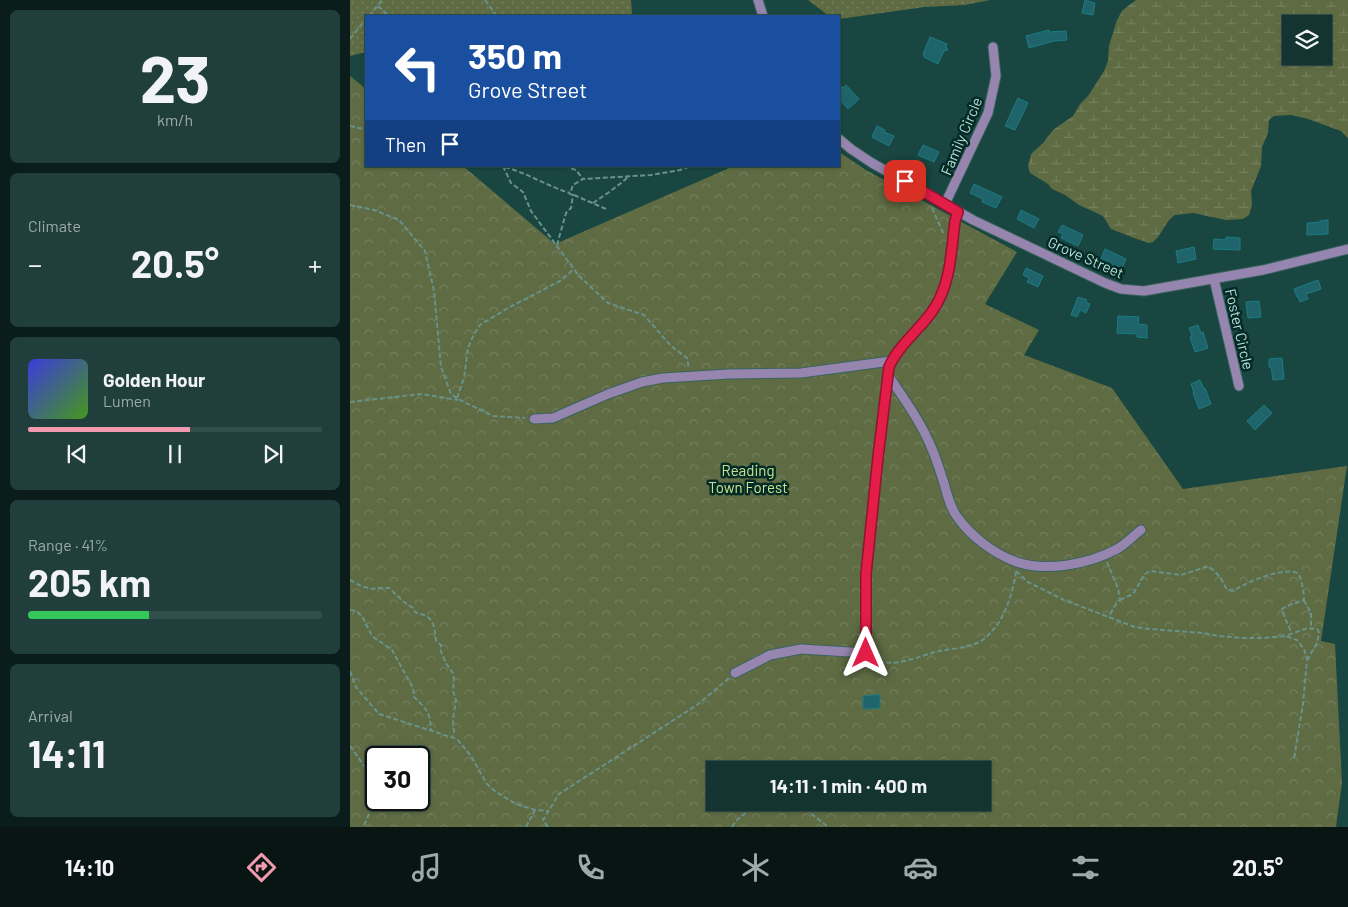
<!DOCTYPE html>
<meta charset="utf-8">
<style>
body{margin:0;font-family:Barlow,sans-serif;background:#203f3c;color:#f1f3f6;height:100vh;display:flex;flex-direction:column;font-size:19px;white-space:nowrap}
*{box-sizing:border-box;margin:0}
p{font-size:16px;color:#9daaab}
.icon{flex:none;width:28px;height:28px;fill:none;stroke:currentColor;stroke-width:2;stroke-linecap:round;stroke-linejoin:round}
.map{position:relative;flex:1;overflow:hidden}
.details{display:flex;flex-direction:column;gap:10px;padding:10px;background:#0a1d1a;width:350px}
.details>*{flex:none}
.top-card{position:absolute;left:15px;top:15px;width:475px;height:152px;border-radius:0px;box-shadow:0 1px 4px #0004,0 0 0 1px #324f4c;background:#1a4fa0;color:#fff;overflow:hidden}
.controls{position:absolute;left:932px;top:15px;display:grid;gap:10px}
.controls a{display:grid;place-items:center;width:50px;height:50px;border-radius:0px;background:#133430;box-shadow:0 1px 4px #0004,0 0 0 1px #324f4c;font-size:25px}
.speed{position:absolute;left:15px;top:746px;display:flex;gap:10px;font-size:25px;font-weight:700;text-align:center}
.speed>*{display:grid;place-content:center;width:65px;height:65px;border-radius:50%;background:#133430;box-shadow:0 1px 4px #0004,0 0 0 1px #324f4c;line-height:1}
.speed .limit{border:2px solid #111;border-radius:8px;background:#fff;color:#111}
.pin{position:absolute;display:grid;place-items:center;width:42px;height:42px;color:#fff;margin:-21px;border-radius:10px;box-shadow:0 2px 8px #0006}
.me{position:absolute;width:55px;margin:-28px;rotate:0deg;stroke-linejoin:round;filter:drop-shadow(0 0 4px #0008)}
.turn{display:flex;align-items:center;gap:18px;height:105px;padding:0 20px;font-size:22px}
.turn .icon{width:65px;height:65px;stroke-width:2.5}
.turn b{display:block;font-size:35px;line-height:42px}
.then{display:flex;align-items:center;height:48px;padding:0 20px;background:#0003;gap:10px;font-size:19px}
.big{font-size:38px;font-weight:700;line-height:1.1}
.details .tile{flex:1;display:flex;flex-direction:column;justify-content:center;gap:8px;min-width:0;padding:0 18px;border-radius:8px;background:#203f3c}
.details .dial{align-items:center;gap:0}
.dial b{font-size:65px;line-height:1}
.song{display:flex;align-items:center;gap:15px}
.cover{width:60px;height:60px;border-radius:8px;background:linear-gradient(135deg,hsl(240 70% 55%),hsl(100 70% 35%))}
.played{height:5px;border-radius:2px;background:linear-gradient(90deg,#f29ab0 55%,#324f4c 55%)}
.keys{display:flex;justify-content:space-around;direction:ltr}
.heat{display:flex;justify-content:space-between;align-items:center;font-size:28px;direction:ltr}
.charge{height:8px;border-radius:4px;background:linear-gradient(90deg,#34c759 41%,#324f4c 0)}
.trip{position:absolute;left:356px;top:761px;width:285px;height:50px;border-radius:0px;background:#133430;box-shadow:0 1px 4px #0004,0 0 0 1px #324f4c;font-weight:700;line-height:50px;text-align:center}
.menu{display:flex;height:80px;justify-content:space-around;align-items:center;background:#081513;color:#9daaab}
.menu .icon{width:35px;height:35px}
.menu .selected{color:#f29ab0}
.menu b{font-size:22px;color:#f1f3f6}
main{display:flex;flex:1;min-height:0}
.map>svg:first-child{display:block}
</style>
<main>
<section class="details">
<div class="tile dial"><b>23</b><p>km/h</p></div>
<div class="tile"><p>Climate</p>
<div class="heat"><a>−</a><b class="big">20.5°</b><a>+</a></div>
</div>
<div class="tile">
<div class="song"><i class="cover"></i><div><b>Golden Hour</b><p>Lumen</p></div></div>
<div class="played"></div>
<div class="keys"><svg class="icon" aria-label="previous" viewBox="0 0 24 24"><path d="M18 5L8 12l10 7zM5 5v14"/></svg><svg class="icon" aria-label="pause" viewBox="0 0 24 24"><path d="M8 5v14M16 5v14"/></svg><svg class="icon" aria-label="next" viewBox="0 0 24 24"><path d="M6 5l10 7-10 7zM19 5v14"/></svg></div>
</div>
<div class="tile"><p>Range · 41%</p><b class="big">205 km</b><div class="charge"></div></div>
<div class="tile"><p>Arrival</p><b class="big">14:11</b></div>
</section>
<div class="map">
<svg width="998" height="827" viewBox="0 0 998 827">
<defs>
<pattern id="grass-dots" width="8" height="8" patternUnits="userSpaceOnUse" patternTransform="scale(1.25)"><rect width="8" height="8" fill="#5e6b43"/><path d="M2 2h.1M6 6h.1" fill="none" stroke="#73805d" stroke-width="1.8" stroke-linecap="round"/></pattern>
<pattern id="wetland-marsh" width="20" height="14" patternUnits="userSpaceOnUse" patternTransform="scale(1.25)"><rect width="20" height="14" fill="#5e6b43"/><path d="M1 5h8M5 5V1M11 12h8M15 12V8" fill="none" stroke="#73805d"/></pattern>
<pattern id="park-crowns" width="20" height="18" patternUnits="userSpaceOnUse" patternTransform="scale(1.25)"><rect width="20" height="18" fill="#5e6b43"/><path d="M2 6a3 3 0 1 1 6 0M12 15a3 3 0 1 1 6 0" fill="none" stroke="#73805d"/></pattern>
</defs>
<rect width="100%" height="100%" fill="#194640"/>
<path fill="url(#grass-dots)" d="M0 0H281L282 16H16V52L0 56Z
M458 0H640L615 5 575 7 489 19V16H479Z"/>
<path fill="url(#wetland-marsh)" fill-rule="evenodd" d="M786 0H998V138L991 131 958 119 941 115 924 116 919 120 918 133 912 147 911 166 901 191 902 205 899 215 893 219 876 220 843 213 825 215 819 220 808 237 803 242 799 243 784 238 761 229 753 216 729 205 715 195 702 189 698 184 680 173 678 166 681 154 693 143 703 130 723 116 730 104 738 96 754 71 758 61 759 46 767 20 772 11 778 6ZM941 24H974V56H941Z"/>
<path fill="url(#park-crowns)" fill-rule="evenodd" d="M0 76 16 89V166H113L205 244 384 166H489V152L516 170 667 252 635 304 689 330 674 355 762 388 833 489 997 466 971 641 985 644 992 783 986 827H0ZM26 758H69V800H26ZM365 770H632V802H365Z"/>
<path fill="#1e646a" stroke="#1b7c84" d="M735 0 745 3 743 15 732 13Z
M699 30V32L716 31 717 40 704 41 679 48 676 36Z
M580 37 597 44 596 47 598 50 594 51 588 64 574 57V55L573 54Z
M489 84 493 88 496 85 509 99 498 109 489 99Z
M668 98 678 103 665 130 655 126Z
M527 126 535 130 534 132 544 136 539 146 522 137Z
M573 145 589 152 584 162 568 155Z
M624 184 652 197 646 208 632 202 633 199 620 193Z
M671 210 689 219 684 228 667 219Z
M978 220V234L957 235V223L970 222V221Z
M712 225 733 235 728 246 711 238 713 234 708 232Z
M876 237 890 238V250L863 249 864 239 876 240Z
M844 247 846 259 828 263 826 251Z
M755 249 776 259 772 268 765 265V267L750 261Z
M676 268 693 276 688 287 677 282 679 278 673 275Z
M968 280 971 289 956 294 958 299 950 302 948 297H947L944 289Z
M728 297 737 300 736 302 740 304 736 313 730 310 727 317 721 315Z
M909 301 911 317 898 318 896 302Z
M768 316 789 317 788 324 797 325V338L787 337V334L767 333Z
M848 325 851 333 853 332 858 348 845 352 840 337 842 336 839 328Z
M932 358 934 379 923 380 921 367H919V359Z
M850 380 854 389 855 388 861 404 849 409 843 393H844L841 384Z
M914 405 922 413 905 430 897 421Z
M523 695H530V708L513 709V696Z"/>
<g fill="none" stroke-linecap="round" stroke-linejoin="round">
<defs>
<path id="minor" d="M408 0 413 16
M489 139 501 149 522 163 623 220 755 283 771 289 794 291 913 270 998 249
M595 204 638 113 646 76 643 47
M864 279 889 386
M538 375C552 396 568 417 578 440 585 454 589 468 594 483 597 494 600 508 608 518 621 536 643 553 664 561 695 573 739 564 767 549 776 544 783 536 791 530
M184 419 203 418 258 394 292 382 313 378 379 374 451 373 541 361
M385 673 420 655 451 649 516 653V574L528 457 539 367C550 341 578 325 590 299 603 272 600 240 608 211"/>
</defs>
<use href="#minor" stroke="#39645e" stroke-width="11"/>
<path stroke="#68928b" stroke-width="2" stroke-dasharray="5 2.5" stroke-linecap="butt" d="M135 0 147 16
M28 6 39 16
M19 16 32 0
M0 39 16 19
M0 126 9 128 16 129
M153 166 161 183 173 192 181 211 229 276 258 303 294 315 321 346 337 358 339 369
M214 166 226 170 233 179
M155 167C177 173 197 186 220 193
M224 195 256 209
M243 203C255 195 267 187 278 177
M0 205 24 210 49 220 75 251 84 291 91 367 101 394 110 400 143 416 175 418
M582 208 594 235
M207 245 216 213 221 208 223 195 220 194 223 185 233 179 301 175 330 170 341 166
M107 398 114 378 118 348 124 334 130 325 158 308 210 281 224 269
M0 402 71 394 108 400
M757 562 768 588 770 600 763 608 759 618
M666 571 678 582 714 600 785 627 799 629 853 633 869 636 892 638H912L936 636 947 640 954 649 957 660 953 704 944 759
M0 580 11 586 22 589 29 588H39L54 602 63 608C65 616 73 612 79 618 85 624 85 633 86 641L91 645V652L97 665 103 673 104 680 103 691 106 700 103 719 104 732 102 737
M770 600 783 594 795 574 800 571 831 575 856 567 861 568 870 577 876 588 882 591C887 589 891 586 896 584 904 579 941 566 948 574 952 578 954 594 954 600L937 606 932 609V611L942 634
M954 600 958 608 961 612V627
M0 610 6 611 12 616 22 636 42 650 63 688 64 697C77 709 80 712 81 730
M938 635 958 628 967 629 969 632 967 643 957 660
M522 658C543 670 568 656 589 651 601 649 616 648 627 643 632 641 638 636 642 631 655 618 664 589 666 571
M0 671 6 687 29 714 107 739 121 756 137 784 146 792 166 804 185 810 199 811
M0 746C9 759 21 773 24 788 26 798 18 818 13 827
M442 802 454 808 478 827
M176 827 185 810
M198 827 193 820 209 794 347 705 379 678
M382 827C390 812 406 809 421 802"/>
<use href="#minor" stroke="#9685ae" stroke-width="9"/>
</g>
<g fill="none" stroke-linecap="round" stroke-linejoin="round">
<defs>
<path id="route" d="M516 653V574L528 457 539 367C548 346 568 331 581 313 601 286 601 253 605 221L608 212 555 181"/>
</defs>
<use href="#route" stroke="#92132f" stroke-width="12"/>
<use href="#route" stroke="#e11d48" stroke-width="9"/>
</g>
<g text-anchor="middle" dominant-baseline="central" stroke-width="5" stroke-linejoin="round" paint-order="stroke">
<g font-size="15" fill="#b7ded7" stroke="#052b27">
<text transform="translate(611 136) rotate(-67)">Family Circle</text>
<text transform="translate(736 257) rotate(24)">Grove Street</text>
<text transform="translate(890 329) rotate(77)">Foster Circle</text>
</g>
<g font-size="15" fill="#c9e592" stroke="#052b27">
<text x="398" y="470">Reading<tspan x="398" dy="17">Town Forest</tspan></text>
</g>
</g>
</svg>
<div class="controls">
<a><svg class="icon" aria-label="layers" viewBox="0 0 24 24"><path d="M12 4l9 5-9 5-9-5zM3 14l9 5 9-5"/></svg></a>
</div>
<div class="speed"><div class="limit">30</div></div>
<div class="pin" style="left:555px;top:181px;background:#d93025"><svg class="icon" aria-label="arrive" viewBox="0 0 24 24"><path d="M6 21V4h12l-3 4 3 4H6"/></svg></div>
<svg class="me" style="left:516px;top:653px" viewBox="-20 -20 40 40"><path d="M0-17L14 15 0 8-14 15z" fill="#e11d48" stroke="#fff" stroke-width="4"/></svg>
<div class="trip">14:11 · 1 min · 400 m</div>
<div class="top-card">
<div class="turn"><svg class="icon" aria-label="left" viewBox="0 0 24 24"><path d="M17 20v-9H6M10 6l-5 5 5 5"/></svg><div><b>350 m</b>Grove Street</div></div>
<div class="then">Then<svg class="icon" aria-label="arrive" viewBox="0 0 24 24"><path d="M6 21V4h12l-3 4 3 4H6"/></svg></div>
</div>
</div>
</main>
<nav class="menu">
<b>14:10</b>
<svg class="icon selected" aria-label="directions" viewBox="0 0 24 24"><path d="M12 3l9 9-9 9-9-9zM9 14v-3h6M13 9l2 2-2 2"/></svg>
<svg class="icon" aria-label="music" viewBox="0 0 24 24"><path d="M9 18V5l10-2v13"/><circle cx="6" cy="18" r="3"/><circle cx="16" cy="16" r="3"/></svg>
<svg class="icon" aria-label="phone" viewBox="0 0 24 24"><path d="M5 4h4l2 5-3 2q2 4 5 5l2-3 5 2v4C11 20 4 13 5 4z"/></svg>
<svg class="icon" aria-label="climate" viewBox="0 0 24 24"><path d="M12 3v18M4 7l16 10M4 17L20 7"/></svg>
<svg class="icon" aria-label="car" viewBox="0 0 24 24"><path d="M5 17H2v-5l4-1 3-4h7l3 4 3 1v5h-3M9 17h6M6 11h13"/><circle cx="7" cy="17" r="2"/><circle cx="17" cy="17" r="2"/></svg>
<svg class="icon" aria-label="filters" viewBox="0 0 24 24"><path d="M4 7h16M4 17h16"/><circle cx="9" cy="7" r="2"/><circle cx="15" cy="17" r="2"/></svg>
<b>20.5°</b>
</nav>
